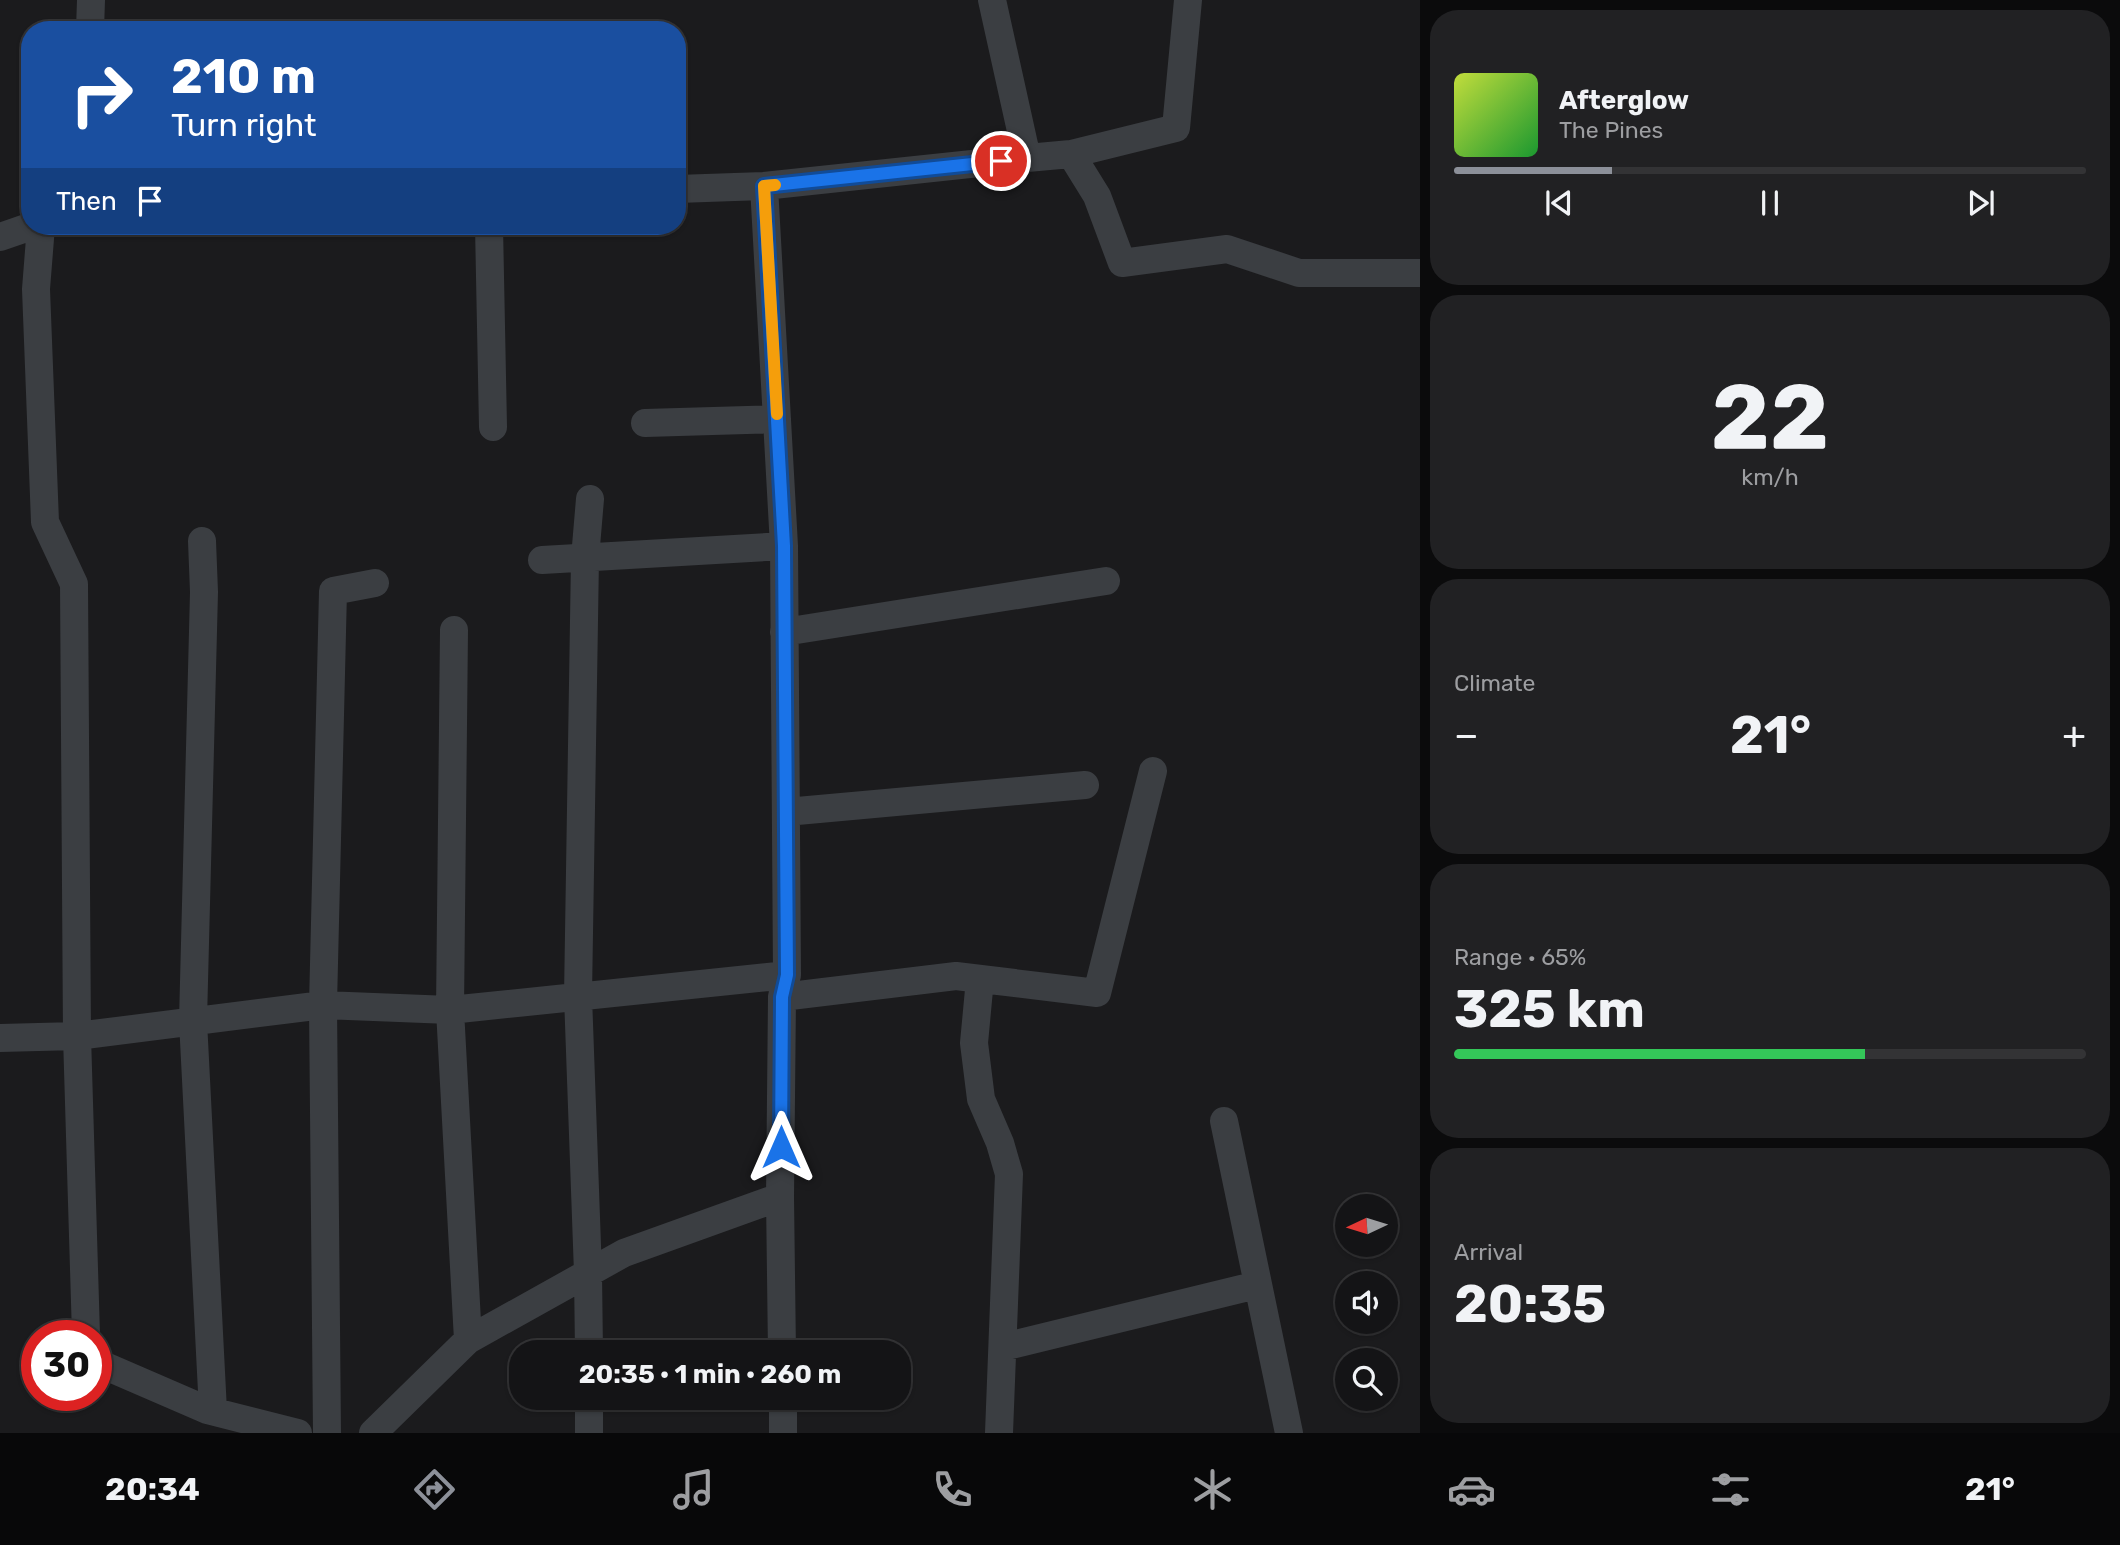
<!DOCTYPE html>
<meta charset="utf-8">
<style>
body{margin:0;font-family:Rubik,sans-serif;background:#212123;color:#f1f3f6;height:100vh;display:flex;flex-direction:column;font-size:26px;white-space:nowrap}
*{box-sizing:border-box;margin:0}
p{font-size:23px;color:#9d9ea1}
.icon{flex:none;width:38px;height:38px;fill:none;stroke:currentColor;stroke-width:2;stroke-linecap:round;stroke-linejoin:round}
.map{position:relative;flex:1;overflow:hidden}
.drawer{display:flex;flex-direction:column;gap:10px;padding:10px;background:#0b0b0c;width:700px}
.drawer>*{flex:none}
.guide{position:absolute;left:21px;top:21px;width:665px;height:214px;border-radius:28px;box-shadow:0 2px 5px #0004,0 0 0 2px #333335;background:#1a4fa0;color:#fff;overflow:hidden}
.needle{width:46px;rotate:266deg}
.fabs{position:absolute;left:1335px;top:1194px;display:grid;gap:14px}
.fabs a{display:grid;place-items:center;width:63px;height:63px;border-radius:50%;background:#141416;box-shadow:0 2px 5px #0004,0 0 0 2px #333335;font-size:35px}
.speed{position:absolute;left:21px;top:1320px;display:flex;gap:14px;font-size:35px;font-weight:700;text-align:center}
.speed>*{display:grid;place-content:center;width:91px;height:91px;border-radius:50%;background:#141416;box-shadow:0 2px 5px #0004,0 0 0 2px #333335;line-height:1}
.speed .limit{border:10px solid #d22;background:#fff;color:#111}
.pin{position:absolute;display:grid;place-items:center;width:60px;height:60px;color:#fff;margin:-30px;border:4px solid #fff;border-radius:50%;box-shadow:0 2px 7px #0007}
.me{position:absolute;width:77px;margin:-38px;rotate:0deg;stroke-linejoin:round;filter:drop-shadow(0 0 5px #0008)}
.turn{display:flex;align-items:center;gap:24px;height:147px;padding:0 35px;font-size:32px}
.turn .icon{width:91px;height:91px;stroke-width:2.5}
.turn b{display:block;font-size:49px;line-height:60px}
.then{display:flex;align-items:center;height:66px;padding:0 35px;background:#0003;gap:14px;font-size:26px}
.big{font-size:52px;font-weight:700;line-height:1.1}
.drawer .tile{flex:1;display:flex;flex-direction:column;justify-content:center;gap:10px;min-width:0;padding:0 24px;border-radius:28px;background:#212123}
.drawer .dial{align-items:center;gap:0}
.dial b{font-size:91px;line-height:1}
.song{display:flex;align-items:center;gap:21px}
.cover{width:84px;height:84px;border-radius:10px;background:linear-gradient(135deg,hsl(70 70% 55%),hsl(130 70% 35%))}
.played{height:7px;border-radius:4px;background:linear-gradient(90deg,#8c9099 25%,#333335 25%)}
.keys{display:flex;justify-content:space-around;direction:ltr}
.heat{display:flex;justify-content:space-between;align-items:center;font-size:38px;direction:ltr}
.charge{height:10px;border-radius:5px;background:linear-gradient(90deg,#34c759 65%,#333335 0)}
.trip{position:absolute;left:509px;top:1340px;width:402px;height:70px;border-radius:28px;background:#141416;box-shadow:0 2px 5px #0004,0 0 0 2px #333335;font-weight:700;line-height:70px;text-align:center}
.menu{display:flex;height:112px;justify-content:space-around;align-items:center;background:#080809;color:#9d9ea1}
.menu .icon{width:49px;height:49px}
.menu .on{color:#8c9099}
.menu b{font-size:32px;color:#f1f3f6}
main{display:flex;flex:1;min-height:0}
.map>svg:first-child{display:block}
</style>
<main>
<div class="map">
<svg width="1420" height="1433" viewBox="0 0 1420 1433">
<rect width="100%" height="100%" fill="#1b1b1d"/>
<g fill="none" stroke-linecap="round" stroke-linejoin="round">
<path stroke="#3b3e42" stroke-width="28" d="M992 0 1027 158 1071 154 1176 128 1188 0
M90 30 91 0
M1071 154 1097 196 1122 263 1227 249 1299 273H1420
M677 189 764 186 1027 158
M41 226 36 289 45 522 74 584 77 1036 86 1335
M489 226 493 427
M0 237 32 226
M645 423 777 419
M202 541 204 592 193 1021 213 1411
M542 560 784 546
M454 630 450 1010 468 1340
M784 632 1106 581
M786 812 1085 785
M980 979 974 1043 981 1099 1000 1143 1009 1174 999 1433
M782 997 956 976 1097 993 1153 771
M0 1038 77 1036 323 1005 450 1010 787 975 784 546 764 186
M1224 1121 1289 1433
M1003 1347 1257 1285
M589 1353 588 1273 578 996 585 558 590 499
M782 1353 780 1197 782 997 786 981
M96 1362 207 1410 298 1433
M589 1398V1433
M783 1398V1433
M327 1433 323 1005 333 591 375 583
M373 1433 468 1340 624 1253 780 1197"/>
</g>
<g fill="none" stroke-linecap="round" stroke-linejoin="round">
<defs>
<path id="route" d="M781 1147 782 997 787 975 784 546 764 186 1001 161"/>
</defs>
<use href="#route" stroke="#114b97" stroke-width="18"/>
<use href="#route" stroke="#1a73e8" stroke-width="12"/>
<path stroke="#f59e0b" stroke-width="12" d="M775 185 764 186 777 414"/>
</g>
</svg>
<div class="fabs">
<a><svg class="needle" viewBox="-14 -14 28 28"><path d="M0-13l5 13h-10z" fill="#e53935"/><path d="M0 13l5-13h-10z" fill="#9d9ea1"/></svg></a>
<a><svg class="icon" aria-label="sound" viewBox="0 0 24 24"><path d="M4 9h4l5-4v14l-5-4H4zM17 9q2 3 0 6"/></svg></a>
<a><svg class="icon" aria-label="search" viewBox="0 0 24 24"><circle cx="10" cy="10" r="6"/><path d="M15 15l6 6"/></svg></a>
</div>
<div class="speed"><div class="limit">30</div></div>
<div class="pin" style="left:1001px;top:161px;background:#d93025"><svg class="icon" aria-label="arrive" viewBox="0 0 24 24"><path d="M6 21V4h12l-3 4 3 4H6"/></svg></div>
<svg class="me" style="left:781px;top:1147px" viewBox="-20 -20 40 40"><path d="M0-17L14 15 0 8-14 15z" fill="#1a73e8" stroke="#fff" stroke-width="4"/></svg>
<div class="trip">20:35 · 1 min · 260 m</div>
<div class="guide">
<div class="turn"><svg class="icon" aria-label="right" viewBox="0 0 24 24"><path d="M7 20v-9h11M14 6l5 5-5 5"/></svg><div><b>210 m</b>Turn right</div></div>
<div class="then">Then<svg class="icon" aria-label="arrive" viewBox="0 0 24 24"><path d="M6 21V4h12l-3 4 3 4H6"/></svg></div>
</div>
</div>
<section class="drawer">
<div class="tile">
<div class="song"><i class="cover"></i><div><b>Afterglow</b><p>The Pines</p></div></div>
<div class="played"></div>
<div class="keys"><svg class="icon" aria-label="previous" viewBox="0 0 24 24"><path d="M18 5L8 12l10 7zM5 5v14"/></svg><svg class="icon" aria-label="pause" viewBox="0 0 24 24"><path d="M8 5v14M16 5v14"/></svg><svg class="icon" aria-label="next" viewBox="0 0 24 24"><path d="M6 5l10 7-10 7zM19 5v14"/></svg></div>
</div>
<div class="tile dial"><b>22</b><p>km/h</p></div>
<div class="tile"><p>Climate</p>
<div class="heat"><a>−</a><b class="big">21°</b><a>+</a></div>
</div>
<div class="tile"><p>Range · 65%</p><b class="big">325 km</b><div class="charge"></div></div>
<div class="tile"><p>Arrival</p><b class="big">20:35</b></div>
</section>
</main>
<nav class="menu">
<b>20:34</b>
<svg class="icon on" aria-label="directions" viewBox="0 0 24 24"><path d="M12 3l9 9-9 9-9-9zM9 14v-3h6M13 9l2 2-2 2"/></svg>
<svg class="icon" aria-label="music" viewBox="0 0 24 24"><path d="M9 18V5l10-2v13"/><circle cx="6" cy="18" r="3"/><circle cx="16" cy="16" r="3"/></svg>
<svg class="icon" aria-label="phone" viewBox="0 0 24 24"><path d="M5 4h4l2 5-3 2q2 4 5 5l2-3 5 2v4C11 20 4 13 5 4z"/></svg>
<svg class="icon" aria-label="climate" viewBox="0 0 24 24"><path d="M12 3v18M4 7l16 10M4 17L20 7"/></svg>
<svg class="icon" aria-label="car" viewBox="0 0 24 24"><path d="M5 17H2v-5l4-1 3-4h7l3 4 3 1v5h-3M9 17h6M6 11h13"/><circle cx="7" cy="17" r="2"/><circle cx="17" cy="17" r="2"/></svg>
<svg class="icon" aria-label="filters" viewBox="0 0 24 24"><path d="M4 7h16M4 17h16"/><circle cx="9" cy="7" r="2"/><circle cx="15" cy="17" r="2"/></svg>
<b>21°</b>
</nav>
